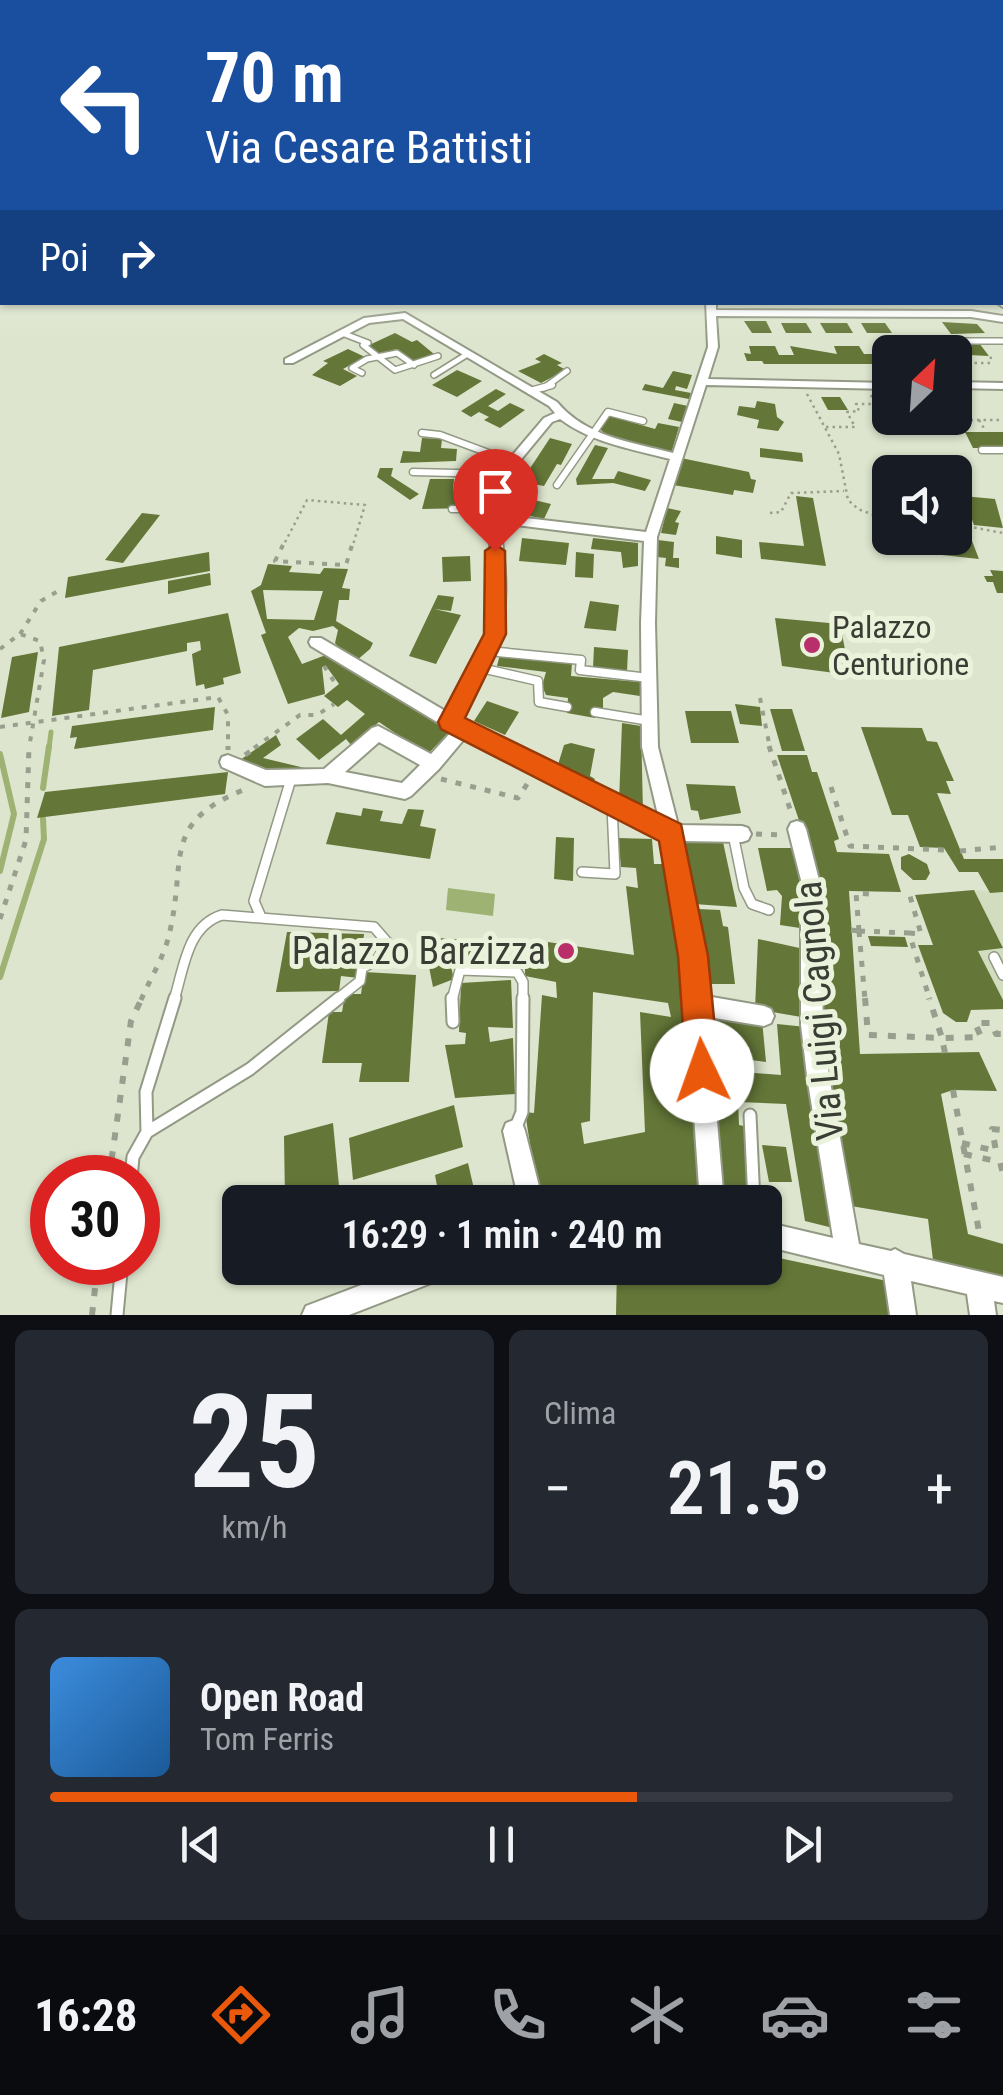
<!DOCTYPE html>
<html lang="it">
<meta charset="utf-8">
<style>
body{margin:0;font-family:"Roboto Condensed",sans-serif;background:#242831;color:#f1f3f6;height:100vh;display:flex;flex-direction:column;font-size:38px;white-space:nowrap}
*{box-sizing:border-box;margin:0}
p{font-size:32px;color:#9ea1a6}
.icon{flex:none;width:55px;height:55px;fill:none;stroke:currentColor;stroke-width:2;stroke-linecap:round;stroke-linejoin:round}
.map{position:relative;height:1315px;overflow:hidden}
.panel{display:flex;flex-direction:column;gap:15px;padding:15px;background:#0d0f14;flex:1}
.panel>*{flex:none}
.banner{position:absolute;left:0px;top:0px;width:1005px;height:305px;box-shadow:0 2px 8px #0004;background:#1a4fa0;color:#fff;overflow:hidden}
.needle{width:65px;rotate:25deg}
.tools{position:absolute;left:872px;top:335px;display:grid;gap:20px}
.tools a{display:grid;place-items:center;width:100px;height:100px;border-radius:15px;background:#171b24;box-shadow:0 2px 8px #0004;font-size:50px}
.speed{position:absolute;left:30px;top:1155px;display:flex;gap:20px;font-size:50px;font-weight:700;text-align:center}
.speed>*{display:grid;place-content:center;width:130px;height:130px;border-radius:50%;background:#171b24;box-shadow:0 2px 8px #0004;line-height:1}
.speed .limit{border:15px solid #d22;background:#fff;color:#111}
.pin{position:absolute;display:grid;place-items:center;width:85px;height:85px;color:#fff;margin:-102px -42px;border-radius:50% 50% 50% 0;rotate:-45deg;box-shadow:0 0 10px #0007}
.pin .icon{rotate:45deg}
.me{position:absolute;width:110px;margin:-55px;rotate:357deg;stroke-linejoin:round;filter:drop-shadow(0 0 8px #0008)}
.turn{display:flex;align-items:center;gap:35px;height:210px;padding:0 40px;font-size:45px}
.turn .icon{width:130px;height:130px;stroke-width:2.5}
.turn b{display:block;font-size:70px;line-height:85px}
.then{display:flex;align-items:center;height:95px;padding:0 40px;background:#0003;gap:20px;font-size:38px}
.big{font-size:75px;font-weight:600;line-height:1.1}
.panel .card{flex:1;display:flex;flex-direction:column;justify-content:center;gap:15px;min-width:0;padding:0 35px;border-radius:15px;background:#242831}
.panel .dial{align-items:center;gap:0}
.dial b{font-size:130px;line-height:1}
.song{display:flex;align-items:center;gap:30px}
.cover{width:120px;height:120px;border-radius:15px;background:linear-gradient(135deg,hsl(210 70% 55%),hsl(210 70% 35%))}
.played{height:10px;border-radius:5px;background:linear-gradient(90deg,#ea580c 65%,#363941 65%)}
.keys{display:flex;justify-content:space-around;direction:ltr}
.heat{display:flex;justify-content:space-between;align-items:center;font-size:55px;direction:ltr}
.panel .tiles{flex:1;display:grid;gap:15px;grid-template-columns:1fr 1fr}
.card:last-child{grid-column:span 2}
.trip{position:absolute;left:222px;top:1185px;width:560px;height:100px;border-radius:15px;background:#171b24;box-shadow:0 2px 8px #0004;font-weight:600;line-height:100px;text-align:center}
.tabs{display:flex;height:160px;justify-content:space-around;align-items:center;background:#090b0e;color:#9ea1a6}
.tabs .icon{width:70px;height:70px}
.tabs .selected{color:#ea580c}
.tabs b{font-size:45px;color:#f1f3f6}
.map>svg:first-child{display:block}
</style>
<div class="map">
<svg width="1003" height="1315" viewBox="0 0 1003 1315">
<rect width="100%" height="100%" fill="#dde5ce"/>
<path fill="#d2ddbf" d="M974 890 1003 892V1000L978 951 1003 948Z"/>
<path fill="#9eb373" d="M448 888 495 894 493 916 446 910Z"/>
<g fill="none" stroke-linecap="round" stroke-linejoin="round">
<path stroke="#9eb373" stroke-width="5" d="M49 748 51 732"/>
<path stroke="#9eb373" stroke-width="6" d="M0 754 14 814 0 871
M43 788 49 746
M0 977 44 839 43 819"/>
</g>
<path fill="#647738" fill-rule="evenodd" d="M744 321H766L772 333H752Z
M942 322 977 324 985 333 951 334Z
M781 323H806L812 333H786Z
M820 323H847L853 333H826Z
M861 323H885L892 333H867Z
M395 333 412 342 417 340 434 354 414 362 396 349 379 355 367 346Z
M902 343H979L989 356 909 352Z
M749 346H775L779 355H794L790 346 837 354 834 346H859L864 354H878L874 346H890L894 352H890V364H764L762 361H747L744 353 751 354Z
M348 349 365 357 343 369 357 376 340 386 312 375 328 363 323 361Z
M544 354 562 363 557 365 566 370 541 383 518 371 541 362 535 359Z
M457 370 482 381 457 397 432 385Z
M673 371 692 375 687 389 676 386 675 390 691 393 689 399 642 390 645 384 663 388Z
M496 389 506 394 488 406 498 411 510 403 525 410 500 428 484 420 489 417 479 412 471 417 461 411Z
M821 397H840L848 410H828Z
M757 401 775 404 777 417 784 422 778 431 757 428 759 420 737 415 739 406 755 408Z
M674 403 688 406 682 422 668 419Z
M610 416 655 429 658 423 679 427 671 454 605 434 600 429Z
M965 432H1003V448H973Z
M422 438 442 439 441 448 457 449 456 461 400 463 403 451 420 452Z
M550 438 572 444 561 465 557 464 544 486 521 482Z
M595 445 608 448 592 479H614L618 471 651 480 645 491 613 483 577 485 576 479Z
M760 448 802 453 803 462 760 457Z
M681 458 749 472 751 479 756 480 753 493 734 490 733 495 673 485Z
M380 468H393L391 476 419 494 410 500 377 477Z
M430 479H454L453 491H473L471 508 422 509Z
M513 495 551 504 544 519 504 510Z
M796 496 813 498 826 566 761 559 759 542 804 546Z
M963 496 995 499 1003 528 974 525Z
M667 508 681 511 675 522 679 523 676 535 661 533Z
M142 513 160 515 123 563 105 560Z
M955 526 967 528 979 559 942 555 936 538H955Z
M716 536 742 540V558L716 554Z
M522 538 569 543 566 565 519 561Z
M593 538 638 543V566L623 568 621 552 591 549Z
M658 540 674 542 673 558H679V568L665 566 666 558 657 557Z
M209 552 210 571 65 598 68 577Z
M576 552 594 554 593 578 575 577Z
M470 556 471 581 443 582 442 557Z
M268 564 292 566 289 572 320 574 324 568 348 569 342 588 350 589 349 600H339L336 621 373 643 370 649 356 661 343 653 335 643 338 630 333 626 313 631 299 628 288 637 302 664 331 653 369 683 450 731 427 755 379 722 351 745 346 739 319 760 296 739 323 719 341 735 365 714 347 700 338 707 324 696 339 684 326 666 322 667 325 694 288 704 261 635 266 633 251 591 261 585ZM263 590 323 591 314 620 267 619Z
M990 570 1003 571V593H997L993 582H987L984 576H993Z
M210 573 211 585 168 594V581Z
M438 595 454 597 451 611 434 609 461 615 436 664 409 656Z
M590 601 619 605 616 631 584 628Z
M228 613 241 673 223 678 224 684 205 689 204 684 196 686 192 654 201 650 200 641 187 643V651L93 670 89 710 52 716 59 647Z
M775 618 840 624 850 675 782 666Z
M594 647 628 650 627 672 593 668Z
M38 652 29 712 1 718 12 657Z
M500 654 572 663 571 676 640 682V696L613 692 603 698V709L595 708V718L567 713 568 698 546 695 542 686 546 672 497 666Z
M487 701 519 712 505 735 474 721Z
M735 704 760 707 762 726 740 724Z
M215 707 213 730 74 749 77 737 70 738 72 726Z
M770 709H792L805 751H782Z
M685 711H731L739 743H691Z
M622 723 641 726 643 812 619 802Z
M861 727 922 728 927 741 937 742 954 781H946L951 794 937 793 964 859H1003V892L990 893 978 872H959L944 848 920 847 908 815H892Z
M276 735 281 745 263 758 309 769 298 777 281 776 240 760Z
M571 743 595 749 590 776 595 779 591 785 557 768 564 745Z
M777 755H807L812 772H817L839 839 834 841 837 852 889 854 901 892 849 891 860 1054 979 1052 997 1091 953 1090 941 1094 968 1234 1003 1244V1281L933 1260 928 1219 845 1205 829 1111 810 853Z
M228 772 225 794 37 818 45 792Z
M686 784 735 786 741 813 700 820 698 811 691 810Z
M363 808 383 811 380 821 402 824 408 809 424 810 420 826 436 829 430 859 326 844 336 812 361 816Z
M556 837 574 838 573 881 554 879Z
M618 838 652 839 654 864H668L693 1021 705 1189 625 1202H539L525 1112 534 1113 542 995 557 998 556 982 525 976V944L548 947V942L634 955 626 886 638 888 636 868 621 867ZM593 992 668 1003 671 1017 640 1012 645 1132 584 1144 581 1123 590 1121Z
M684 842H723L737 907 694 904Z
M758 848H791L802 883 800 928 780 925 782 896 777 890 767 891Z
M909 854 927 864 930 873 926 880H913L901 869V857Z
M974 890 1003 948 978 951 1003 1000V1009L971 1010 967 1022H956L943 1013 918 945H933L915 895Z
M698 909 720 910 723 926 728 927 735 984H705Z
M287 932 364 934 359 978 341 976 339 991 276 992Z
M868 936 905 937 908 947 871 946Z
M423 937 501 942V964L449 959 454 979 433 987Z
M758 939 804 949 807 1018 755 1009Z
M364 972 416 975 409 1082H359L362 1063H322L329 1012H342L345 994H361Z
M511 980 513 1028 488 1027 490 1042 513 1038 515 1094 455 1098 445 1045 465 1044 466 1033 459 1032 461 983Z
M706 1014 762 1020 766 1062 751 1060 749 1047 735 1045 733 1029 707 1026Z
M777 1024 806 1027 837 1229 805 1221 786 1104 738 1102 739 1125 744 1126 749 1202 717 1198 708 1042 730 1045 729 1071 781 1075Z
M454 1105 463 1147 353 1180 349 1138Z
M333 1123 339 1186 285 1202 284 1136Z
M762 1145 786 1147 792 1182H769Z
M468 1163 477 1202H440L435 1175Z
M765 1255 887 1281 893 1315H616L617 1268H765Z"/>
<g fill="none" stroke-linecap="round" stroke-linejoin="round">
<defs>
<path id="service-far4" d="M342 333 368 343 363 345 395 370 438 356
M906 352 898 341H1003
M362 373 352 368 367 359 397 353 414 365
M434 375 466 355
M544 388 567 371"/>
<path id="service-far3" d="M530 391 552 385
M422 433 440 435 510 461
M982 450H1003
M413 472 498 474
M557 485 608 412 643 421
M452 509H492"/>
<path id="service-far2" d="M488 651 581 660 580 670 649 678
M481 668 538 681 539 702 567 707
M595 712 650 721"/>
<path id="service-far1" d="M733 834 744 888 752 904 769 910
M582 872 615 874 612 806
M261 917 254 901 291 779
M994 957 1003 975
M174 1000C184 968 187 926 222 915L374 927 387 942 377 960 362 968 360 981 336 1000
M452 1000 460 970 517 972 523 982V1000"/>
<path id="service" d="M452 998 453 1022
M750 1115 754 1202
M516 1127 522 1112 523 998
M147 1132 146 1092 175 998
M147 1132 250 1069 339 998
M131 1178 133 1157 147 1132
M117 1315 122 1262"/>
<path id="minor" d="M706 302H716V310L971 311 1003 316V322L971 317 716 316 718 347 708 379 890 383V389L706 385 657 537 655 623 658 747 678 825 742 826 748 828 751 834 748 840 742 842 682 841 703 956 706 996 764 1006 771 1009 774 1016 771 1023 764 1026 708 1017 724 1202H700L683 956 663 838 606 812 465 738 439 769 411 796 405 799 328 783 265 786 222 767 220 762 222 757 228 755 266 770 324 769 372 728 378 726 431 754 452 731 311 646 309 642 311 638H321L447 712C462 688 478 663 486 635 498 590 489 540 485 495L488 484 544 418 555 413 549 406 403 319 369 323 293 363H285V359L364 318 405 313 557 402C586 437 631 442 673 453L708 347ZM560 419C592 443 632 449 670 459L646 532 499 515 497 495 500 485 552 422ZM500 523 644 541 641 623 642 747 659 819 460 719C473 696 487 674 496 649 511 609 505 564 500 523ZM379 742 420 765 402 783 345 772Z
M955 382 1003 383V389L955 388Z
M797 821 803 823 806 829 819 880 823 1025 829 1076 859 1244 891 1251 895 1249 904 1254 1003 1277V1303L994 1301 996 1315H970L967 1294 911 1281 916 1315H890L884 1275 765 1246V1222L833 1238 807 1076 801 1025V880L788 829 791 823Z
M514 1120 522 1123 525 1131 543 1202H519L503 1131 506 1123Z
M406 1268H451L447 1277 349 1315H302L306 1306Z"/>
<path id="tertiary" d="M1003 299V307L996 302H1002Z"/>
</defs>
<use href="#service-far4" stroke="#929984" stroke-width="8"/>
<use href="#service-far3" stroke="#929984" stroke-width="9"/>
<use href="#service-far2" stroke="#929984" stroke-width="11"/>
<use href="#service-far1" stroke="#929984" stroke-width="12"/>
<use href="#service" stroke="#929984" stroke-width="15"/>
<use href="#minor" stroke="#929984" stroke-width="4"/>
<use href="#tertiary" stroke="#929984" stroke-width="4"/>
<path stroke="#999f8e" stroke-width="2.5" stroke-dasharray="2.5 4" stroke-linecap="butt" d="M955 363H990L991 356
M807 394 839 454 848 500 858 509 890 521
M871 395 875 404H890
M964 420H1003
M979 420 985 430
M826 427H855L847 412 859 411 856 404H875
M770 513 781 512 791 493 844 491
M955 524 1003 533
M282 548 307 500 365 505 352 548"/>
<path stroke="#999f8e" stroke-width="4" stroke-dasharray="5 8" stroke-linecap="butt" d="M283 545 275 561 346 565 352 545
M20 634 41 601 58 591
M0 649 20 634 40 641 44 660 29 748
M324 666 337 686
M760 698 770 748
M0 727 218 697 228 715V748
M254 748 300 715H317L334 704"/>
<path stroke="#999f8e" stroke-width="5" stroke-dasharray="6 9" stroke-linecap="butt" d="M228 746V750
M769 746 792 815
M245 755 258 746
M441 779 518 798 529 781
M831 787 850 846 945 850
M756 834 782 835
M960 851 1003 847
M0 919 26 840 29 746
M851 930 859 931
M859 931 909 933 930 1000
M859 931 865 1000
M859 931 856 893 870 894
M909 933 921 934 910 896
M141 1000C150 979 164 957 169 935 188 857 159 823 248 788"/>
<path stroke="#999f8e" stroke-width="6" stroke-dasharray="8 11" stroke-linecap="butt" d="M865 998 868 1035 942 1038 929 998
M945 1053 942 1038 981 1037 975 1023H992L996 1034H1003
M953 1090 980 1237
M962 1143 996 1151 992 1129 1003 1130
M964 1154 1000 1162 1003 1174
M109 1178 131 1021 142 998
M92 1315 98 1262"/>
<use href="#service-far4" stroke="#fff" stroke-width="5"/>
<use href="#service-far3" stroke="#fff" stroke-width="6"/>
<use href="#service-far2" stroke="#fff" stroke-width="8"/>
<use href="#service-far1" stroke="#fff" stroke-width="9"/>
<use href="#service" stroke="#fff" stroke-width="11"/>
<use href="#minor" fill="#fff" fill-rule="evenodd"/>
<use href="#tertiary" fill="#fff" fill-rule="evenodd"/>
</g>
<linearGradient id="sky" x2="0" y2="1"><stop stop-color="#8ab4b9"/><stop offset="0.46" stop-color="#f0f3e9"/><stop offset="1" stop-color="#f0f3e9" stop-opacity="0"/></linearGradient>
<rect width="1003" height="342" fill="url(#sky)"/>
<path fill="#ea580c" stroke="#983908" stroke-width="2.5" d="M495 544 505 551 506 634 465 718 681 824 708 956 719 1071 714 1083 702 1088 691 1083 686 1071 678 956 659 841 441 729 438 722 484 634 485 551Z"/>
<g fill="#b92f6a" stroke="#eaf2db" stroke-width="4">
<circle cx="812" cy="645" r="10"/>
<circle cx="566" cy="951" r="10"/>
</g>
<g text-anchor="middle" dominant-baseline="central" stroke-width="10" stroke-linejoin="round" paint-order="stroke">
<g font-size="32" fill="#3a3d34" stroke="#eaf2db" text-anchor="start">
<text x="832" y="627">Palazzo<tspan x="832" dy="37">Centurione</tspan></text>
</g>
<g font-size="38" fill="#3a3d34" stroke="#eaf2db" text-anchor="end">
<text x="546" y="951">Palazzo Barzizza</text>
</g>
<g font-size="38" fill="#3a3d34" stroke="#eaf2db">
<text transform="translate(819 1011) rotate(-95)">Via Luigi Cagnola</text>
</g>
</g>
</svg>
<div class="tools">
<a><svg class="needle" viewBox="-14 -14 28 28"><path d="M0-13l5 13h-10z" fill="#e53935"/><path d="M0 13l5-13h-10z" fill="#9ea1a6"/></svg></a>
<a><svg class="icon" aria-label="sound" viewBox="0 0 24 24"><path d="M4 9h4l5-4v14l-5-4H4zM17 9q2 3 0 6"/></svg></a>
</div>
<div class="speed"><div class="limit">30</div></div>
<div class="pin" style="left:495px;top:551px;background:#d93025"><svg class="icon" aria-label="arrive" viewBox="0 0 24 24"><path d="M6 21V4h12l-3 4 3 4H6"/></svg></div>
<svg class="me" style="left:702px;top:1071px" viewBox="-20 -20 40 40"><circle r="19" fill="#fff"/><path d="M0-13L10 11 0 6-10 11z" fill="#ea580c"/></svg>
<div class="trip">16:29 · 1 min · 240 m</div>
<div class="banner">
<div class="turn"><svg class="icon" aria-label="left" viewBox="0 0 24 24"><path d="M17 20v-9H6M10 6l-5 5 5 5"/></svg><div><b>70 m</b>Via Cesare Battisti</div></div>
<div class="then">Poi<svg class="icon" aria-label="right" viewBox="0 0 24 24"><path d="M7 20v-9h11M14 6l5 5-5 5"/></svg></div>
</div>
</div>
<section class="panel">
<div class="tiles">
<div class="card dial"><b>25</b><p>km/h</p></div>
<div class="card"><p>Clima</p>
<div class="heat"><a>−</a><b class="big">21.5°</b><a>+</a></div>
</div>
<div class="card">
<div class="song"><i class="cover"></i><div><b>Open Road</b><p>Tom Ferris</p></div></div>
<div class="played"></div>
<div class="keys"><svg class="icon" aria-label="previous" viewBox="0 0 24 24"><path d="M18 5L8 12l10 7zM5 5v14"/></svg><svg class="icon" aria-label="pause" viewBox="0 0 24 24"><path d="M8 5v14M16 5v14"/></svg><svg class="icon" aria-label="next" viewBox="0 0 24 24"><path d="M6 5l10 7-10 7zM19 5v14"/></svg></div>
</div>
</div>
</section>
<nav class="tabs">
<b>16:28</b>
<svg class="icon selected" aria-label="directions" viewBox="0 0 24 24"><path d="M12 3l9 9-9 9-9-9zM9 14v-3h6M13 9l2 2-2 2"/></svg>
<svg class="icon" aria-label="music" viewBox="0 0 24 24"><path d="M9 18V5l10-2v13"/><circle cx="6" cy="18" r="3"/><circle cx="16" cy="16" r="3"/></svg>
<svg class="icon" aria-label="phone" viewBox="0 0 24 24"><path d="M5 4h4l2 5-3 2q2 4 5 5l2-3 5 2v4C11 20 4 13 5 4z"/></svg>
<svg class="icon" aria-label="climate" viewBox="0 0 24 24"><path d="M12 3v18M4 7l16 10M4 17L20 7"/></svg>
<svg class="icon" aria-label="car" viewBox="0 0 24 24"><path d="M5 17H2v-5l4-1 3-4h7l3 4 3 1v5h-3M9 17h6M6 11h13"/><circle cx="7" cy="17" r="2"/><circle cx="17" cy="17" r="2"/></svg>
<svg class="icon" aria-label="filters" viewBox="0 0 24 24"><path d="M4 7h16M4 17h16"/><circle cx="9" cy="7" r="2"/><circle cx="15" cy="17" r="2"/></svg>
</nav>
